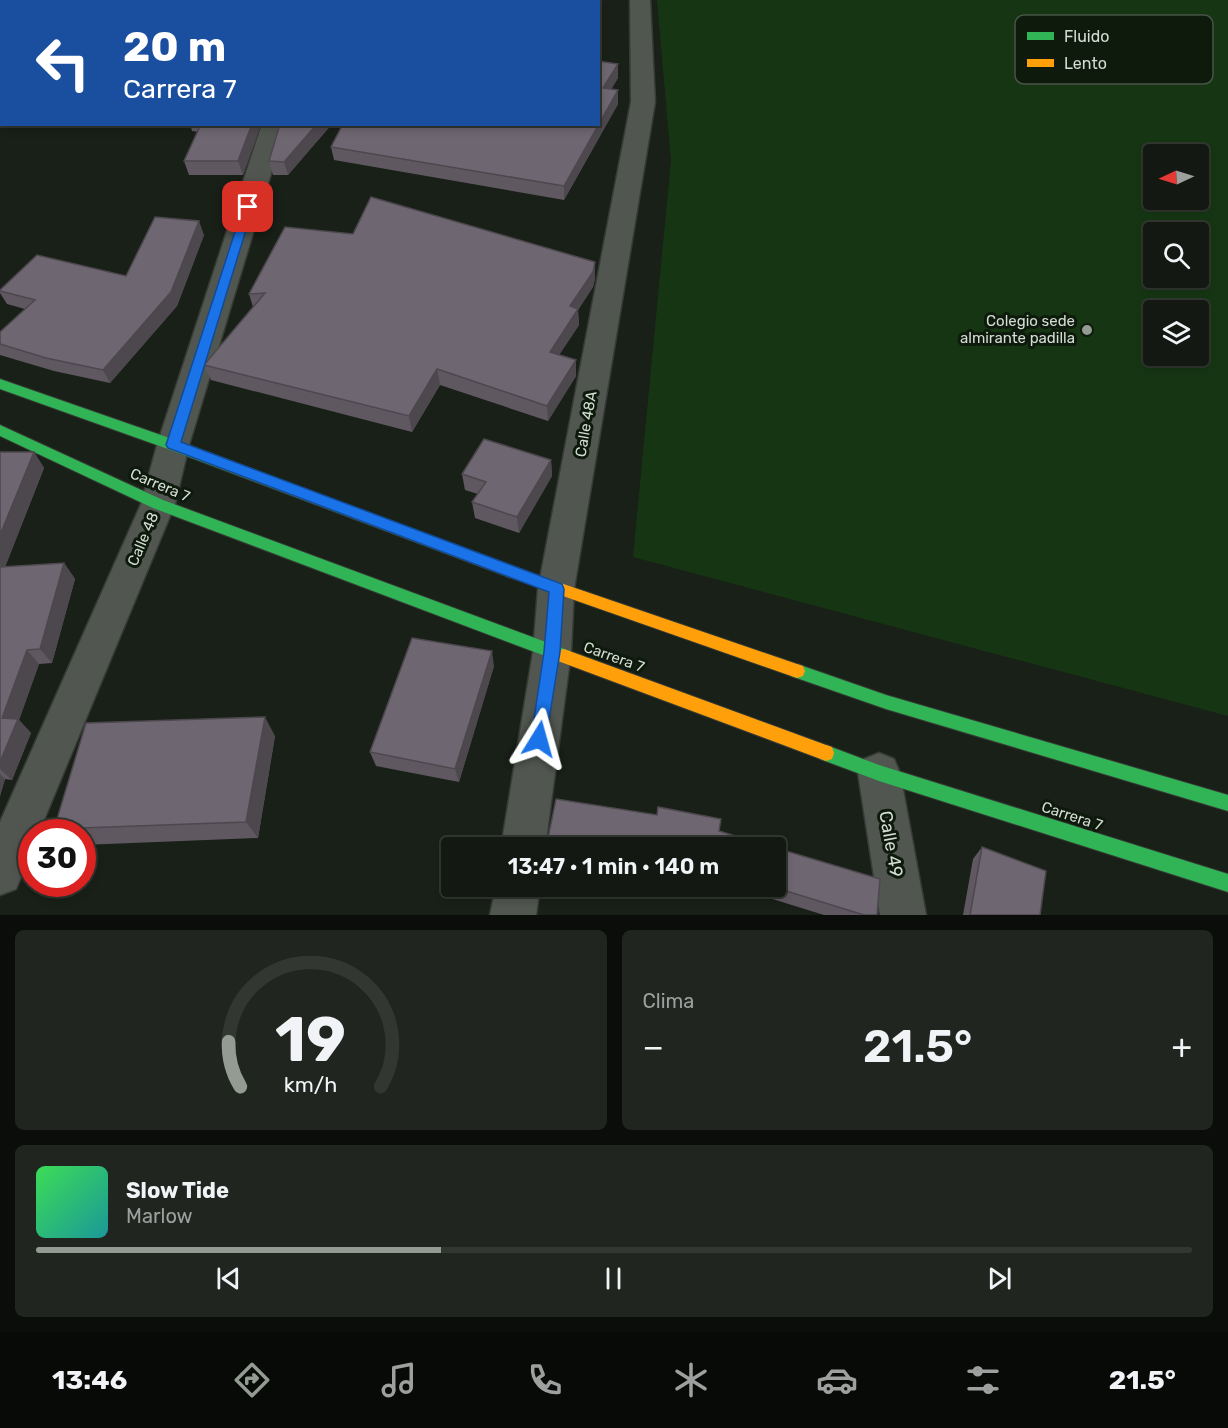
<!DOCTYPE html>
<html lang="es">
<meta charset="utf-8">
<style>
body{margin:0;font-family:Rubik,sans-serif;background:#202520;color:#f1f3f6;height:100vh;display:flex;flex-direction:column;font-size:22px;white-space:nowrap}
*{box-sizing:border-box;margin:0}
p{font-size:20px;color:#9da09f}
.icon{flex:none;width:33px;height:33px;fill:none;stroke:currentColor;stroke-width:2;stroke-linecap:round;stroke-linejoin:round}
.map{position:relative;height:915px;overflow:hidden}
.panel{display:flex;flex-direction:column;gap:15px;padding:15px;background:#0a0d0a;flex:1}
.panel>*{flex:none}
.banner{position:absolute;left:0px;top:0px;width:600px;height:126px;box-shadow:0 3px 9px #0003,0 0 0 2px #323732;background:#1a4fa0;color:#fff;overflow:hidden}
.needle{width:39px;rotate:266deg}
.buttons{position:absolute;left:1143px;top:144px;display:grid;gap:12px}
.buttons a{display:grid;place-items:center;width:66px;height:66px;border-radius:6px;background:#131812;box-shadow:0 3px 9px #0003,0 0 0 2px #323732;font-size:30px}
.speed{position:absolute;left:18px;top:819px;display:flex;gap:12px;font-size:30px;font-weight:700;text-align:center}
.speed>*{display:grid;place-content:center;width:78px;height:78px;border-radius:50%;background:#131812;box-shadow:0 3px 9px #0003,0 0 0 2px #323732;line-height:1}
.speed .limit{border:9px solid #d22;background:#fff;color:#111}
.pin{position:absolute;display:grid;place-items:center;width:51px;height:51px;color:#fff;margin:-26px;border-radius:12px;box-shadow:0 3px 9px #0006}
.me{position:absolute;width:66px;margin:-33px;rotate:8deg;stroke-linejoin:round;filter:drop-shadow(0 0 4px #0008)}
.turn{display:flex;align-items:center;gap:21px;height:126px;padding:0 24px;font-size:27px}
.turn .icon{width:78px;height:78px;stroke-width:2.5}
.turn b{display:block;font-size:42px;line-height:51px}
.big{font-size:45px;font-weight:600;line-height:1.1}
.panel .tile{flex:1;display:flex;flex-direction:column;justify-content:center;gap:9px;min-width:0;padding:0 21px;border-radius:9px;background:#202520}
.panel .dial{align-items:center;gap:0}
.dial svg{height:156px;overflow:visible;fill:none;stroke:#323732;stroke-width:7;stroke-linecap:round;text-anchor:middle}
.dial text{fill:#f1f3f6;stroke:none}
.song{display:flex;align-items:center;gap:18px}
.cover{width:72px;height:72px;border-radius:9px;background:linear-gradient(135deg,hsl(130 70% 55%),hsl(180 70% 35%))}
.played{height:6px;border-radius:3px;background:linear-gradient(90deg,#939b92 35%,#323732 35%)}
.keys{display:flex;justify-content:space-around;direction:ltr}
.heat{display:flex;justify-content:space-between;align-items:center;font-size:33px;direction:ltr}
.panel .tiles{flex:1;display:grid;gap:15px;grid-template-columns:1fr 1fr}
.tile:last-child{grid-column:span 2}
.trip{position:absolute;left:441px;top:837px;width:345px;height:60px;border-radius:6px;background:#131812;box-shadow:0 3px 9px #0003,0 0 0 2px #323732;font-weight:600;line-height:60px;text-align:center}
.dock{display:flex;height:96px;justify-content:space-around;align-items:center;background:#080a07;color:#9da09f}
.dock .icon{width:42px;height:42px}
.dock .selected{color:#939b92}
.dock b{font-size:27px;color:#f1f3f6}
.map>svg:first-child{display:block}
</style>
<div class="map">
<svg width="1228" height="915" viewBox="0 0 1228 915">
<rect width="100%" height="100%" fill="#192018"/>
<path fill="#163613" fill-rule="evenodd" d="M657 0H1228V716L633 557 671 161ZM1154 154H1198V200H1154ZM1154 232H1198V278H1154ZM1154 310H1198V356H1154Z"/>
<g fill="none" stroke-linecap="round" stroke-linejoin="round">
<defs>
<path id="street" d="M303 0H323L302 2Z
M630 0H650L655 102 574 589 571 652 545 848H501L533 652 538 589 631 102Z
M262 124H286L189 445 175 504 39 832H32V850L16 889 0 895V822L141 504 157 445Z
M879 753 894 759 900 773 926 915H880L858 773 864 759Z
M496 886H540L536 915H490Z"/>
<path id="fast" d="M0 379 178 441 516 568 518 572 516 576 511 578 506 576 168 449 0 389Z
M0 425 163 500 570 651 572 656 570 661 564 663 153 508 0 436Z
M797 664 886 695 1228 795V811L886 709 791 676 789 671 791 666Z
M826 745 879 765 1228 874V892L879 781 820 759 818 753 820 747Z"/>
<path id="slow" d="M511 566 797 664 803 666 805 671 803 676 797 678 506 576 504 572 506 568Z
M564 649 826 745 832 747 834 753 832 759 826 761 558 661 556 656 558 651Z"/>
</defs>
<use href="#street" stroke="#363b35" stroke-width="3"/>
<use href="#fast" stroke="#363b35" stroke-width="2"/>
<use href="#slow" stroke="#363b35" stroke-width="2"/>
<use href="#street" fill="#515750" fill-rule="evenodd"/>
<use href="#fast" fill="#30b455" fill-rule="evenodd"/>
<use href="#slow" fill="#ff9f0a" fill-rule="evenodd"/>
</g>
<path fill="#5f5860" d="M0 0H300V2H2V91L0 90Z
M618 64V78L611 89 618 90V104L564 200 334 160 331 147 598 124Z
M190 124H261L243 175H189L184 161 198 132 192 131Z
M280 124H332L288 175H273L269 161Z
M204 235 177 306 110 383 54 371 0 355V332L25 309 7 304 0 293V290L126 276Z
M595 278 593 287 578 310 579 325 559 355 576 376 548 421 440 385 412 432 211 380 204 365 253 307 249 294Z
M0 452H34L44 468 5 567 64 563 75 579 52 663 39 664 19 720 31 733 12 780 5 779 0 796Z
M551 460 552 476 519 533 475 518 472 502 478 494 465 490 462 474Z
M494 666 459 782 376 766 370 752Z
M275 736 258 838 82 845V832H59L54 829Z
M982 847 1040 915H963L973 859Z
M610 886H634V890Z
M651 886H711L709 898Z
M730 886H776L877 915H824Z"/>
<path fill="#4d474e" d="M618 64V78L604 102 603 88Z
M2 74V89L0 86V75Z
M618 90V104L564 200V186Z
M252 124H261L243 175 238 161Z
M317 124H332L288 175 284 162Z
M199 221 204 235 177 306 110 383 103 370Z
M595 262V278L593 287 578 310 579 325 551 367 550 352 570 306Z
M576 360V376L548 421 547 406Z
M437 369 440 385 412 432 409 416Z
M34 452 44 468 0 580V535Z
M551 460 552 476 519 533 517 517Z
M64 563 75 579 52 663 40 649Z
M27 650 39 664 19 720 31 733 12 780 0 769 2 718Z
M492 651 494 666 459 782 455 769Z
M265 717 275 736 258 838 246 822Z
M0 774 5 779 0 796Z"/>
<path fill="#6e6670" stroke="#4d474e" stroke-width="1.5" d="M0 0H139V2H2V74L0 75Z
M598 61 618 64 603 88 618 90 564 186 331 147 343 124H598Z
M201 124H252L238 161H184Z
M280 124H317L284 162 269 161Z
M371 197 595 262 593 272 570 306 578 309 550 352 576 360 547 406 437 369 409 416 204 365 265 293 249 294 285 227 353 234Z
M155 217 199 221 171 292 103 370 46 358 0 344V332L35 300 0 291V290L37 255 126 276Z
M484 439 551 460 517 517 472 502 486 482 462 474Z
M0 452H34L0 535Z
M64 563 40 649 27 650 2 718 18 719 0 762V567Z
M412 638 492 651 455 769 370 752Z
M265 717 246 822 54 829 86 723Z
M556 799 657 815 658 807 721 819 719 831 774 848H546Z
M982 847 1046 871 1040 915H970Z
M776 848 880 879 877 915H864L770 886H776Z"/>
<path fill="#1a73e8" stroke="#114b97" stroke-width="1.5" d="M244 204 253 207 181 442 562 584 564 589 560 652 545 744 539 746 533 744 531 739 544 652 549 592 168 448 166 445Z"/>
<circle fill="#939b92" stroke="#0d1a0c" stroke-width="2" cx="1087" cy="330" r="6"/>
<g text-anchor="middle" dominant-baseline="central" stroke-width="6" stroke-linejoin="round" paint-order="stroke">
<g font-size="15" fill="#d4ddd3" stroke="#0d1a0c" text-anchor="end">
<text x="1075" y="321">Colegio sede<tspan x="1075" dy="17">almirante padilla</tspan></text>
</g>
<g font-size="15" fill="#d4ddd3" stroke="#0d1a0c">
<text transform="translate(586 424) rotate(-80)">Calle 48A</text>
<text transform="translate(160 485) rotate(23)">Carrera 7</text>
<text transform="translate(143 539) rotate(-67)">Calle 48</text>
<text transform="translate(614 657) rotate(20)">Carrera 7</text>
<text transform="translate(1072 816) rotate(18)">Carrera 7</text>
</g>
<g font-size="18" fill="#d4ddd3" stroke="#0d1a0c">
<text transform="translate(891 844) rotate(80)">Calle 49</text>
</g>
</g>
<rect x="1015" y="15" width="198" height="69" rx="9" fill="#0d1a0c" stroke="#495448" stroke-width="1.5"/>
<rect x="1027" y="32" width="27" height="8" fill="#30b455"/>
<rect x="1027" y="59" width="27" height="8" fill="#ff9f0a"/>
<g font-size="16" fill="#d4ddd3">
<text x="1064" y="42">Fluido</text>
<text x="1064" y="69">Lento</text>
</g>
</svg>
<div class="buttons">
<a><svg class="needle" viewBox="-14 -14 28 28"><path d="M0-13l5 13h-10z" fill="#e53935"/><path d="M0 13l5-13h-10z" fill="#9da09f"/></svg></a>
<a><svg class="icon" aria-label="search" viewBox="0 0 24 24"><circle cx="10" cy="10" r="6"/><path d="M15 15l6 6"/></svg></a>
<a><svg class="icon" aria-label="layers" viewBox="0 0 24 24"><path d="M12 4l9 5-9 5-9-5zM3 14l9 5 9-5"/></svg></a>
</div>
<div class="speed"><div class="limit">30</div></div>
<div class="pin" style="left:248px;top:207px;background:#d93025"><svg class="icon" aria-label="arrive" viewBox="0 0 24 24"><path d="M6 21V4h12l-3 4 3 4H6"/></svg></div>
<svg class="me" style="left:539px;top:739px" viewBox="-20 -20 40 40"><path d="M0-17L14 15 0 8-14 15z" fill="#1a73e8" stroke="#fff" stroke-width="4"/></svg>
<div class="trip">13:47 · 1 min · 140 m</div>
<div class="banner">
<div class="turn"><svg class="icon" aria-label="left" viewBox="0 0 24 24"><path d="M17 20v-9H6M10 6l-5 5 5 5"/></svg><div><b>20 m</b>Carrera 7</div></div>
</div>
</div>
<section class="panel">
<div class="tiles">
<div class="tile dial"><svg viewBox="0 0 100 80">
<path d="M14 69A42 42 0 1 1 86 69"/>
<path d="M14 69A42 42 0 0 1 8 46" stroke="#939b92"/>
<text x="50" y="56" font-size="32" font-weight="700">19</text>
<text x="50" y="72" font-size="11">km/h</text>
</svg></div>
<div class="tile"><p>Clima</p>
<div class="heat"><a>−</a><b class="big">21.5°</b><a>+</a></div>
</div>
<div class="tile">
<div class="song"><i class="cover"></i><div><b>Slow Tide</b><p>Marlow</p></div></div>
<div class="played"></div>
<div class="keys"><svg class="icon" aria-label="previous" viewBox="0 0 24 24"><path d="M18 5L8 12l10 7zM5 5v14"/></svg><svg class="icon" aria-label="pause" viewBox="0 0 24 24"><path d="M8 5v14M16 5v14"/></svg><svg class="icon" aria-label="next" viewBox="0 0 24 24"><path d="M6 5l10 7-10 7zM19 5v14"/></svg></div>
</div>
</div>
</section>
<nav class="dock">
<b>13:46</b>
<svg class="icon selected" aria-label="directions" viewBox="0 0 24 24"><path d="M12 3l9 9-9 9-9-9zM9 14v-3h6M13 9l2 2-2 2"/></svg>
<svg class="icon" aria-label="music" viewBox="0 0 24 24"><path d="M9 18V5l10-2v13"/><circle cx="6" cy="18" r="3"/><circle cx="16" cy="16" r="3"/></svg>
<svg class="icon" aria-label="phone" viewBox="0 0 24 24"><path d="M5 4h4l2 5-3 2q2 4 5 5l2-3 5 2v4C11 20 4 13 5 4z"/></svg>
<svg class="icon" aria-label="climate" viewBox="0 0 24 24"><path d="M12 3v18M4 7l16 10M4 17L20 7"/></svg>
<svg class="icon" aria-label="car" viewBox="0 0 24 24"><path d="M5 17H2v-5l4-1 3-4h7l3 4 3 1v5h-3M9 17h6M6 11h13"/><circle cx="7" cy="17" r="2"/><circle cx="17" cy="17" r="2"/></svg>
<svg class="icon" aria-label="filters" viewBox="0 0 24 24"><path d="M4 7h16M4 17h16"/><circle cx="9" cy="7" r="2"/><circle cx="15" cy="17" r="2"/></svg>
<b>21.5°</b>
</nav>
